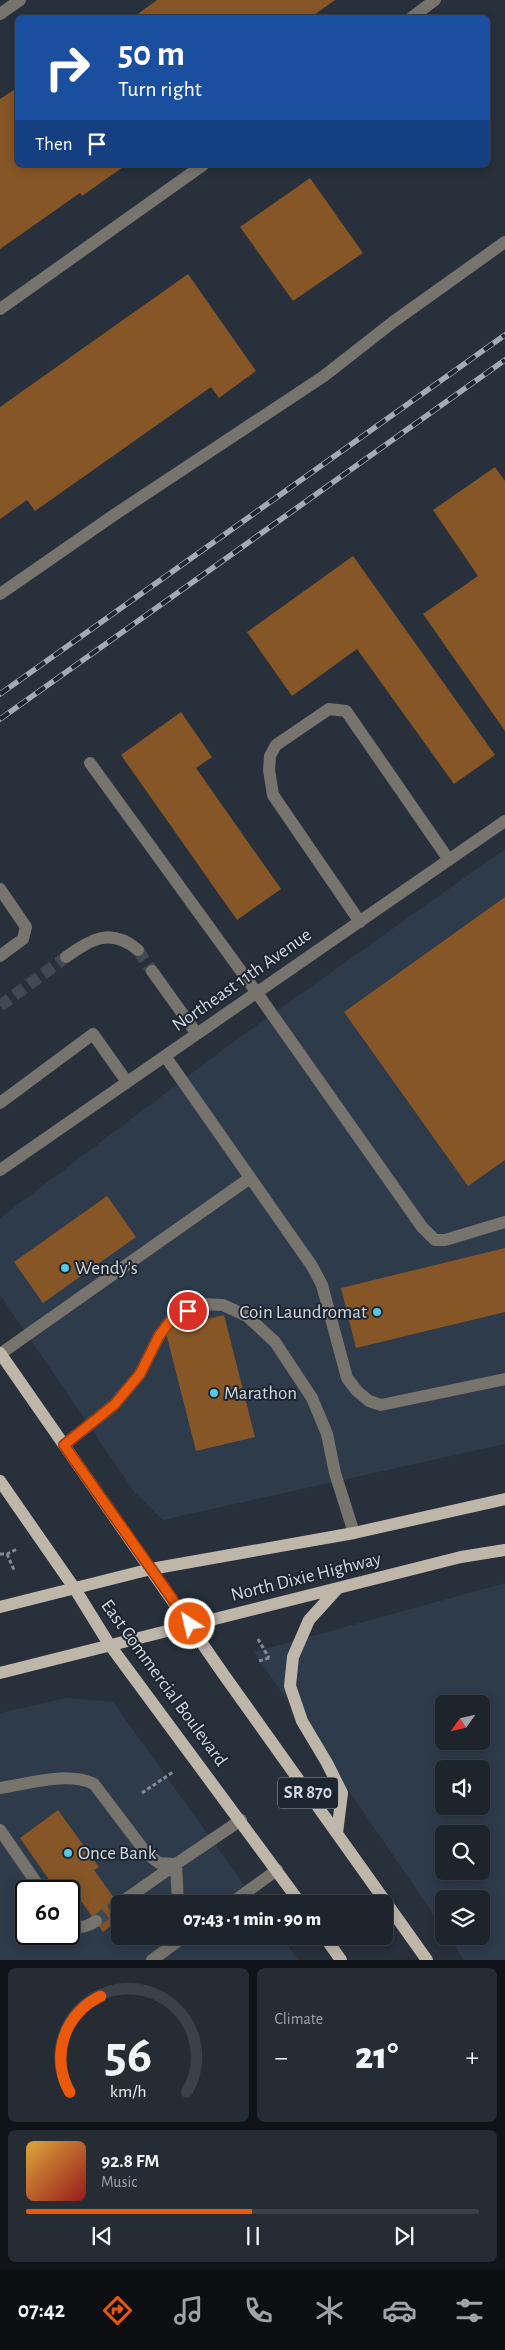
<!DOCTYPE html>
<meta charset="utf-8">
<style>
body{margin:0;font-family:"Alegreya Sans",sans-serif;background:#252c34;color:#f1f3f6;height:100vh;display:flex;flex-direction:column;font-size:19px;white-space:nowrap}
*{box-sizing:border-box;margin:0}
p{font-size:16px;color:#a0a4a9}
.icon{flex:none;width:28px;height:28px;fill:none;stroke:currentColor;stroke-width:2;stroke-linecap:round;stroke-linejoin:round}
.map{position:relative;height:1960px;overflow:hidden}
.side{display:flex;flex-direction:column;gap:8px;padding:8px;background:#101418;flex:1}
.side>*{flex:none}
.top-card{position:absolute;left:15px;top:15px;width:475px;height:152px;border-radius:8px;box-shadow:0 2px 12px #0003,0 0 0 1px #3b4148;background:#1a4fa0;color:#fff;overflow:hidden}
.needle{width:32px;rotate:236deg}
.controls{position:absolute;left:435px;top:1695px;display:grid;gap:10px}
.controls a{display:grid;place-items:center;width:55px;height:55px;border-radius:8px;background:#1d242c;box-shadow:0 2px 12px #0003,0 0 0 1px #3b4148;font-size:25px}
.speed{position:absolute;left:15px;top:1880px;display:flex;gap:10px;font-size:25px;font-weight:700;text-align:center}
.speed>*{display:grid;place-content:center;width:65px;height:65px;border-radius:50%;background:#1d242c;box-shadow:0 2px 12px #0003,0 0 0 1px #3b4148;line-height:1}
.speed .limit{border:2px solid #111;border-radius:8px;background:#fff;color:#111}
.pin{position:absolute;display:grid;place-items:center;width:42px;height:42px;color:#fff;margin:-21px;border:2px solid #fff;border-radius:50%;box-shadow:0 1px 5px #0007}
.me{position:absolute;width:55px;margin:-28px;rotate:325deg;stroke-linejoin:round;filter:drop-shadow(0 0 4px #0008)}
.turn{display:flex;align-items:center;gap:18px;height:105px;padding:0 20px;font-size:22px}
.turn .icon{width:65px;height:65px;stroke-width:2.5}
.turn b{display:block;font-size:35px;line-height:42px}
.then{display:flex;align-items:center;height:48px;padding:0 20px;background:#0003;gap:10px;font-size:19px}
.big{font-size:38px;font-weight:800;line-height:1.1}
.side .card{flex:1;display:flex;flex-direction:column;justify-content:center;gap:8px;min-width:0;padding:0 18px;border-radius:8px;background:#252c34}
.side .dial{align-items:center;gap:0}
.dial svg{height:130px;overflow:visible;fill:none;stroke:#3b4148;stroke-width:7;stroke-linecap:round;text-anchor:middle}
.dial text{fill:#f1f3f6;stroke:none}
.song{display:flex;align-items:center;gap:15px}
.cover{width:60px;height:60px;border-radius:8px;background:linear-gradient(135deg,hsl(40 70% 55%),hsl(0 70% 35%))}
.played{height:5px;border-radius:2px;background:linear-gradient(90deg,#ea580c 50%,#3b4148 50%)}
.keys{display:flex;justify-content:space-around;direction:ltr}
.heat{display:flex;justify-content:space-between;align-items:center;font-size:28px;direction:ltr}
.side .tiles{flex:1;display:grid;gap:8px;grid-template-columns:1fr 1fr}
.card:last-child{grid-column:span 2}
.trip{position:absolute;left:111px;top:1895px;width:282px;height:50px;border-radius:8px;background:#1d242c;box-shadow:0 2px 12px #0003,0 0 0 1px #3b4148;font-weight:800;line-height:50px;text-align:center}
.tab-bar{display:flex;height:80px;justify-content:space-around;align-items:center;background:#0c0e12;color:#a0a4a9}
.tab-bar .icon{width:35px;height:35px}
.tab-bar .selected{color:#ea580c}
.tab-bar b{font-size:22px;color:#f1f3f6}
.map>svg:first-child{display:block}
</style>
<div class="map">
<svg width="505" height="1960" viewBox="0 0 505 1960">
<rect width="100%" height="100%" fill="#27303b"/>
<path fill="#2e3b4b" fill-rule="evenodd" d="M505 849V1444L163 1520 135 1493 0 1295V1218L240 1037Z
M505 1583V1960H464L448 1936H481V1899H444V1930L254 1652ZM444 1704H481V1741H444ZM444 1769H481V1806H444ZM444 1834H481V1871H444Z
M66 1698 113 1702 258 1904H120V1936H281L298 1960H0V1713ZM26 1891H69V1934H26Z"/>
<path fill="#865627" d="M157 0H335L310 18H132Z
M18 87V165H126L82 196 80 193 0 249V99Z
M310 178 363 253 293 301 240 227Z
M188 274 256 371 219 398 211 387 35 511 27 500 0 519V407Z
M495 467 505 481V731L423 614 478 576 433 510Z
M353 556 495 755 454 784 357 649 292 696 247 632Z
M181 712 212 757 196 768 281 889 237 920 121 755Z
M505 897V1160L468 1186 344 1012Z
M107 1196 136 1237 43 1303 14 1262Z
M505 1248V1312L356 1348 341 1288Z
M224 1315 255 1437 196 1451 165 1329Z
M58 1810 99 1867 94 1870 120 1906V1919L103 1932 79 1898 69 1906V1891H57L20 1838Z"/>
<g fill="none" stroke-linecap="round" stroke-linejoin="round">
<path stroke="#414954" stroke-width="12" stroke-dasharray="12 6" stroke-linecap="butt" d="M138 950 152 971
M0 1006 66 957
M96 1921 119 1904"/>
<path stroke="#848b94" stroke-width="3" stroke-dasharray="4 2.5" stroke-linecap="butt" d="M0 1554H7L17 1549
M7 1554 14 1570
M258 1639 269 1658
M259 1661 269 1658
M142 1793 173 1772"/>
<path stroke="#77736d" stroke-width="12" d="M0 14 20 0
M411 18 435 0
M0 309 203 165
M0 594 114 515 324 376 393 322 505 242
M90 763 257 993 422 1227 435 1240H445L505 1222
M0 889 26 927 23 939 0 956
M360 922 273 795 269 770 270 756 276 745 329 709 346 711 449 860
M66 957C91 939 111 927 138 950
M152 971 197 1034
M165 1056 312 1266 322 1285 347 1378 357 1391 369 1401 381 1405 505 1379
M0 1103 93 1034 127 1082
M0 1170 505 821
M0 1354 250 1178
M64 1445 114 1405 140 1374 159 1336 173 1317 202 1304 223 1305 247 1316 275 1342 312 1398 327 1434 335 1473 354 1533
M0 1788C29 1784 67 1771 94 1784L147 1854 159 1863 176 1864
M0 1830 42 1891
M119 1904 176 1864
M178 1904 176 1864 241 1820
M230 1904 277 1870
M69 1925C79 1929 87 1927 96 1921
M152 1960 185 1936"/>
<path stroke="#bfb6aa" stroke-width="12" d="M0 1353 224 1675 427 1960
M0 1481 75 1589 109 1644 301 1904
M0 1607 151 1569 354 1533 505 1499
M0 1673 461 1557 505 1550
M337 1833 342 1793 327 1763 302 1721 290 1686 293 1657 309 1620 338 1588
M324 1936 341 1960"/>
<defs>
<path id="rail" d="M0 694 505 335
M0 719 505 360"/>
</defs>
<use href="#rail" stroke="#a4abb3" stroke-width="5.5"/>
<use href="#rail" stroke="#1d2630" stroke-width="4" stroke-dasharray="11" stroke-linecap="butt"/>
</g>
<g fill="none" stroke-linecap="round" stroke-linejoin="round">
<defs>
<path id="route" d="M188 1311 173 1317 159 1336 140 1374 114 1405 64 1445 190 1624"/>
</defs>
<use href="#route" stroke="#983908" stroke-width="12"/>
<use href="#route" stroke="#ea580c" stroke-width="9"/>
</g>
<g fill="#59c8e4" stroke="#1d2630" stroke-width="2">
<circle cx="65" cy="1268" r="5"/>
<circle cx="377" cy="1312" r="5"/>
<circle cx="214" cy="1393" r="5"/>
<circle cx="68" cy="1853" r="5"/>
</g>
<g text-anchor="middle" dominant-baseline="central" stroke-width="4" stroke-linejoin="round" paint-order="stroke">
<rect fill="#1d2630" stroke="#9ca3aa" stroke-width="1" x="278" y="1777.5" width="60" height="31" rx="4"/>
<g font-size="18" font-weight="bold" fill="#d2d8df">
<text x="308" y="1793">SR 870</text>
</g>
<g font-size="19" fill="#d2d8df" stroke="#1d2630">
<text transform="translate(242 980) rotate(-35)">Northeast 11th Avenue</text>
<text transform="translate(306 1577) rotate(-14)">North Dixie Highway</text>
<text transform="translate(164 1683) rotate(54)">East Commercial Boulevard</text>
</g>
<g font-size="19" fill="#d2d8df" stroke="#1d2630" text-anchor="start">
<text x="75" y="1268">Wendy's</text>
<text x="367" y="1312" text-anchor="end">Coin Laundromat</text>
<text x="224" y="1393">Marathon</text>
<text x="78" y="1853">Once Bank</text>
</g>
</g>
</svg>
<div class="controls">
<a><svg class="needle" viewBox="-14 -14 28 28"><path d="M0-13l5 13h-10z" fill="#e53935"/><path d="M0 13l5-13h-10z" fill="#a0a4a9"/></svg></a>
<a><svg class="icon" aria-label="sound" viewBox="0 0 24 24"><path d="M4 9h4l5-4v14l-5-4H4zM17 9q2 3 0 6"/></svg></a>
<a><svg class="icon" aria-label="search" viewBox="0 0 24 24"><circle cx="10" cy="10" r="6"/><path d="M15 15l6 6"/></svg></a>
<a><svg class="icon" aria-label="layers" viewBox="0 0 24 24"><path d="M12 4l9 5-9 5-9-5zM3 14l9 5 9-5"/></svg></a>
</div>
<div class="speed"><div class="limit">60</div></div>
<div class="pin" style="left:188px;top:1311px;background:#d93025"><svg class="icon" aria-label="arrive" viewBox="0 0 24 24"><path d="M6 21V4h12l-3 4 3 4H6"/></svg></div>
<svg class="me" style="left:190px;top:1624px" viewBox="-20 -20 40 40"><circle r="17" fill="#ea580c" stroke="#fff" stroke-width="3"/><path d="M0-11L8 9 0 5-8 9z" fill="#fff"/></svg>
<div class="trip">07:43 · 1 min · 90 m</div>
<div class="top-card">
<div class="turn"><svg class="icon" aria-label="right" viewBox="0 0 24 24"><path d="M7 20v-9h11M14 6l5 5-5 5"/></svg><div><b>50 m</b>Turn right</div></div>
<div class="then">Then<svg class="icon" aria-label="arrive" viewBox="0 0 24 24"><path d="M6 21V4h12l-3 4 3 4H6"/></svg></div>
</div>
</div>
<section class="side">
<div class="tiles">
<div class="card dial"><svg viewBox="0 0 100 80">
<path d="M14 69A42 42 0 1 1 86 69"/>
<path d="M14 69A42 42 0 0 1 33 10" stroke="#ea580c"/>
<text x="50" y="56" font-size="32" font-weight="700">56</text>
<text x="50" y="72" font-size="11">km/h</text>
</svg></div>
<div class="card"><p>Climate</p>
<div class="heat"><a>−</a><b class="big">21°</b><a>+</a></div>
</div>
<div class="card">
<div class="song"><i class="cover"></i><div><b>92.8 FM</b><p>Music</p></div></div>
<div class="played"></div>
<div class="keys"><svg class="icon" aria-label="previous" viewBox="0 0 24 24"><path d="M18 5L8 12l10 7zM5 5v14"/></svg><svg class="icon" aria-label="pause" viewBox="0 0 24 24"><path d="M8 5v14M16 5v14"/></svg><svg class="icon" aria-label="next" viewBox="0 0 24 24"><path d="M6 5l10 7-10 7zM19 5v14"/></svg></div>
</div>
</div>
</section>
<nav class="tab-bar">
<b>07:42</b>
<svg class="icon selected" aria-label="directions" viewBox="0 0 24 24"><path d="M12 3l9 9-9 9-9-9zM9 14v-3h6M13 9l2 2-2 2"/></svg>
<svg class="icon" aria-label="music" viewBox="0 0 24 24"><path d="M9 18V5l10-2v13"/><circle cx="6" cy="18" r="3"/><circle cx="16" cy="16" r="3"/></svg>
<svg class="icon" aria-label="phone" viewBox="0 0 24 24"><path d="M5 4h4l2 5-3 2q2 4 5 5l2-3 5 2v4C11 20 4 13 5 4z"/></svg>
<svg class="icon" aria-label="climate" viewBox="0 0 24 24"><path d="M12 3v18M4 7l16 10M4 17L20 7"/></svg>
<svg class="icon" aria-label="car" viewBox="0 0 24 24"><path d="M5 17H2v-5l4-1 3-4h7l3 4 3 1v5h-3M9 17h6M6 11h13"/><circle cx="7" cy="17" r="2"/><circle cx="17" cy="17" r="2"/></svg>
<svg class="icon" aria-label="filters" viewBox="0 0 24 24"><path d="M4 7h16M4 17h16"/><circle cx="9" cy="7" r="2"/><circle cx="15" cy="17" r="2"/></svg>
</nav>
